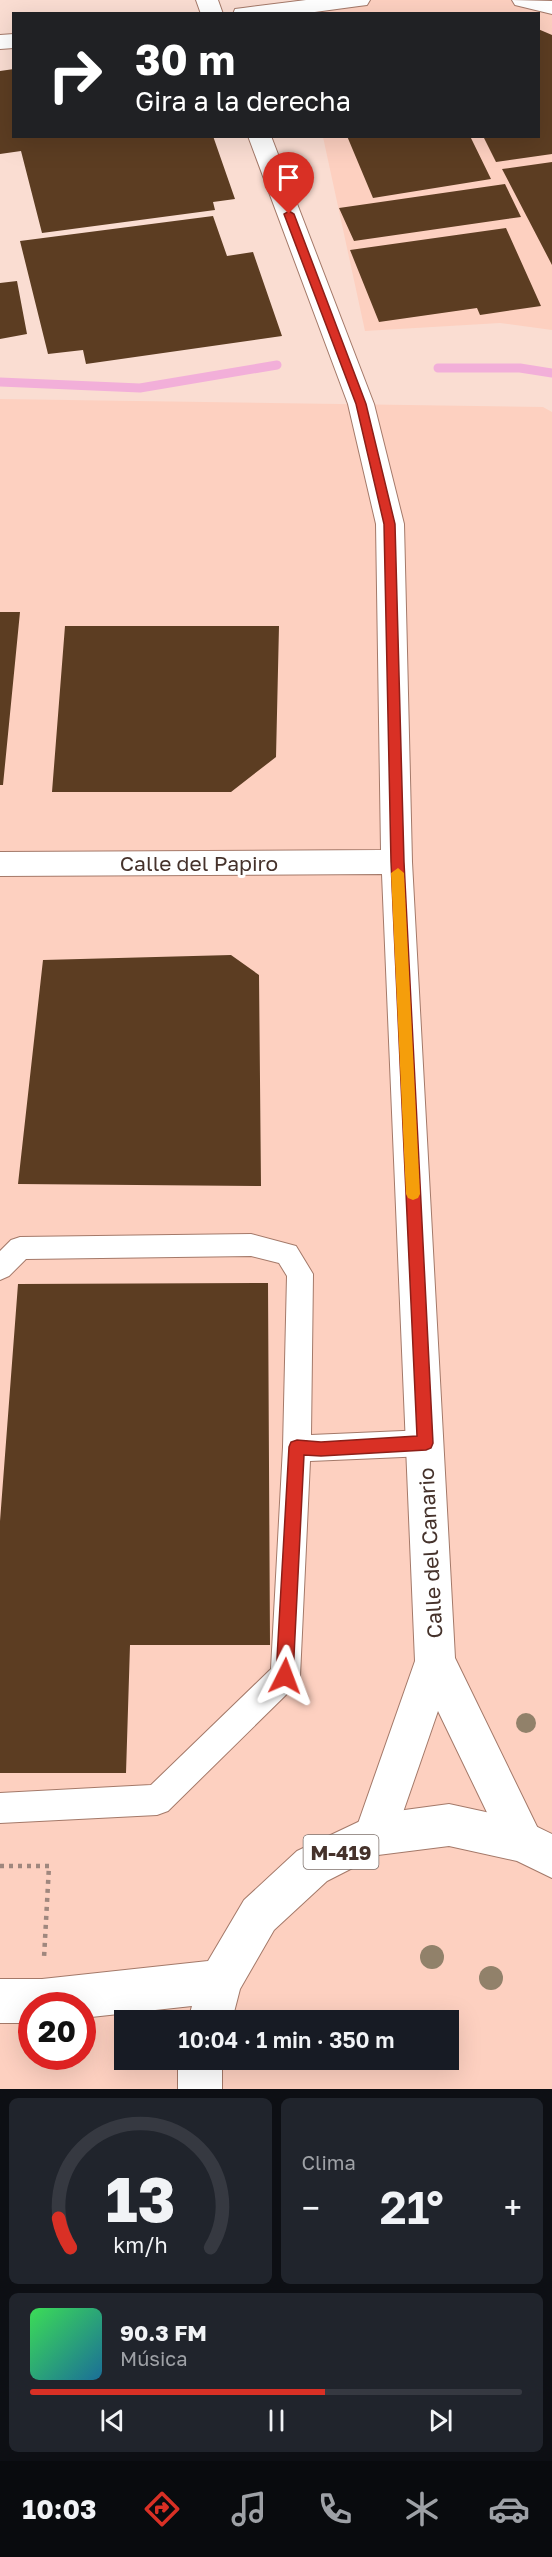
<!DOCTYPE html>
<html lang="es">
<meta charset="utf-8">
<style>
body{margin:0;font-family:"Golos Text",sans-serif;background:#20242c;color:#f1f3f6;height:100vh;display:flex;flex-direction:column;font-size:22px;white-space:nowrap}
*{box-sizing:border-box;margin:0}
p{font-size:20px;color:#9ea1a6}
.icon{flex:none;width:33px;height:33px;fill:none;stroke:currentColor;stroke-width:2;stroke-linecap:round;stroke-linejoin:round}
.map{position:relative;height:2089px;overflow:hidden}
.drawer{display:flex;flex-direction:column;gap:9px;padding:9px;background:#0d0f14;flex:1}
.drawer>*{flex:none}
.top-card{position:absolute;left:12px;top:12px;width:528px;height:126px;border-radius:0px;box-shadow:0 6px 24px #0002;background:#202124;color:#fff;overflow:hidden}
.speed{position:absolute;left:18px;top:1992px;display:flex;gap:12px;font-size:30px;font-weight:700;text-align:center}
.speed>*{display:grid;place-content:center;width:78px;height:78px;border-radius:50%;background:#171b24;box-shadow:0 6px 24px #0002;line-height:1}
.speed .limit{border:9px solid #d22;background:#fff;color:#111}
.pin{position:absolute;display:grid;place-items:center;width:51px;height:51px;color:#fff;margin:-62px -26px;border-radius:50% 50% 50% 0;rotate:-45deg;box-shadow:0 0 6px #0007}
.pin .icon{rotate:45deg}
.me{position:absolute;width:66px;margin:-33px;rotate:3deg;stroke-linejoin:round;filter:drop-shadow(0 0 4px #0008)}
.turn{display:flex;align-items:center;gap:21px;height:126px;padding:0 24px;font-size:27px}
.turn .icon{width:78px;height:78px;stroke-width:2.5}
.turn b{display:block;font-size:42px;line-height:51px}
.big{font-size:45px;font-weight:600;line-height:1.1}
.drawer .tile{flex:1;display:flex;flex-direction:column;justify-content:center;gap:9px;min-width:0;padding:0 21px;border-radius:9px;background:#20242c}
.drawer .dial{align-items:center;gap:0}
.dial svg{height:156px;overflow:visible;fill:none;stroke:#363941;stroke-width:7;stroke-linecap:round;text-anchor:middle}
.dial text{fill:#f1f3f6;stroke:none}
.song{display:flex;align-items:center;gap:18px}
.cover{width:72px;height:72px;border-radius:9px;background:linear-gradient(135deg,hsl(130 70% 55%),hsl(200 70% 35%))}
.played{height:6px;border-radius:3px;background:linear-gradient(90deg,#d93025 60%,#363941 60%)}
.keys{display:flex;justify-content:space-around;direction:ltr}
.heat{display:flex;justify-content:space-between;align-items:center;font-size:33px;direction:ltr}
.drawer .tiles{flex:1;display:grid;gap:9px;grid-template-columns:1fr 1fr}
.tile:last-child{grid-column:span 2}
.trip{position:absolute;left:114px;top:2010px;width:345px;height:60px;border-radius:0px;background:#171b24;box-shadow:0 6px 24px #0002;font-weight:600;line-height:60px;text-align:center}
.menu{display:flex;height:96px;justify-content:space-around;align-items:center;background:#090b0e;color:#9ea1a6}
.menu .icon{width:42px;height:42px}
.menu .active{color:#d93025}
.menu b{font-size:27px;color:#f1f3f6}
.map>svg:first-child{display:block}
</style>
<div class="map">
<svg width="552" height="2089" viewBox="0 0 552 2089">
<rect width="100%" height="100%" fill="#faddd2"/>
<path fill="#fdd0c0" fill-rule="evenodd" d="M294 0H552V330L500 323 365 331 323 137 538 136V14L297 13Z
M0 399 543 407 552 412V2089H0ZM32 2006H82V2056H32ZM124 2020H448V2060H124Z"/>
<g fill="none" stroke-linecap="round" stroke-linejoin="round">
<path stroke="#f2afd9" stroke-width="9" d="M438 368H520L552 373
M0 382 140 388 277 365"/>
</g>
<path fill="#5c3d22" d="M538 29 552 35V154L496 162 483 136H538Z
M14 69V136H213L235 199 213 202 215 210 42 233 21 151 0 154V71Z
M347 136H470L491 179 373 198Z
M552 162V265L502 169Z
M505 184 521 217 354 241 339 208Z
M213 216 227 256 253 252 282 336 86 364 83 350 48 354 20 241Z
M506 228 541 306 480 315 477 308 379 322 350 250Z
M17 281 27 334 0 339V283Z
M0 612H20L3 785H0Z
M65 626H279L276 757 231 792H52Z
M231 955 259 975 261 1186 18 1184 43 960Z
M268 1283 270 1645H130L126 1773H0V1521L18 1284Z"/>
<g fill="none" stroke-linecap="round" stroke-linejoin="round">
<defs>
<path id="service" d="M251 1234 296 1246 313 1274 311 1435 426 1430 436 1434 440 1443 436 1452 426 1456 310 1461 300 1676 295 1686 168 1811 157 1815 0 1823V1793L151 1785 271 1669 283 1447 287 1276 279 1263 251 1256 26 1259 9 1276 0 1280V1251L11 1240 20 1237Z"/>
<path id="minor" d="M196 0H218L223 14H201Z
M306 0H370L367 5 359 6 300 14H233L235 9 243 8Z
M512 0 552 1V14L515 5Z
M14 34V48L0 49V35Z
M248 136H271L374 404 404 524 412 862 455 1658 544 1841 538 1856 523 1862 508 1856 438 1711 390 1850 375 1856 360 1850 354 1835 415 1661 382 874 0 876V852L381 850 376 524 348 404Z"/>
<path id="primary" d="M449 1804 523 1820 552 1834V1878L517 1861 449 1846 378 1855 327 1881 274 1930 240 1989 232 2020H188L192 2006 82 2018V2006H32V2023H0V1979H42L208 1961 244 1900 297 1851 375 1814Z
M178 2060H222V2089H178Z"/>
</defs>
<use href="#service" stroke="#a47969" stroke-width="2"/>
<use href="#minor" stroke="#a47969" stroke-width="2"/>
<use href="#primary" stroke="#a47969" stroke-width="2"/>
<path stroke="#9f877e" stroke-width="4.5" stroke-dasharray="4 5" stroke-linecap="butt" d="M0 1866H49L44 1958"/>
<use href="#service" fill="#fff" fill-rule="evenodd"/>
<use href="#minor" fill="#fff" fill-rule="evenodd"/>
<use href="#primary" fill="#fff" fill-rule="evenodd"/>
</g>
<g fill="#91816a">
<circle cx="526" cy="1723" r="10"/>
<circle cx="432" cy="1957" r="12"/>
<circle cx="491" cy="1978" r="12"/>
</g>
<path fill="#d93025" stroke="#8d1f18" stroke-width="1.5" d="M289 211 294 214 366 404 395 524 404 862 433 1443 431 1448 426 1450 321 1456 304 1455 293 1676 290 1682 285 1685 279 1682 276 1676 289 1447 291 1442 297 1440 321 1442 417 1436 391 862 384 524 356 404 284 214Z"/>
<path fill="#f59e0b" d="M398 868 404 873 420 1194 418 1198 413 1200 408 1198 406 1194 391 873Z"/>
<g text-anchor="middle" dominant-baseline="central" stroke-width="6" stroke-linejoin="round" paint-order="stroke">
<rect fill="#fff" stroke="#7d706b" stroke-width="1.5" x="303.5" y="1835" width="75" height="34" rx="4.5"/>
<g font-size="20" font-weight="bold" fill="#45322b">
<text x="341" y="1852">M-419</text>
</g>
<g font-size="21" fill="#45322b" stroke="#fff">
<text x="199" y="863">Calle del Papiro</text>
<text transform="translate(430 1553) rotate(-93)">Calle del Canario</text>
</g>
</g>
</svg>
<div class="speed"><div class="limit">20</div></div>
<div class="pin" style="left:289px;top:214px;background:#d93025"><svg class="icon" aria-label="arrive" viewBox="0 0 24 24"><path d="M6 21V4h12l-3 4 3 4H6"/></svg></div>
<svg class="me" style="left:285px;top:1676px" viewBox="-20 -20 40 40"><path d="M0-17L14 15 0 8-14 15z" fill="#d93025" stroke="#fff" stroke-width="4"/></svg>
<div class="trip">10:04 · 1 min · 350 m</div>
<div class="top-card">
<div class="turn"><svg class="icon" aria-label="right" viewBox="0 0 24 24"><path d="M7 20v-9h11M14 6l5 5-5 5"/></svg><div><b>30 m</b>Gira a la derecha</div></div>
</div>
</div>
<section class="drawer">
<div class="tiles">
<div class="tile dial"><svg viewBox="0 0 100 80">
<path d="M14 69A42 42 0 1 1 86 69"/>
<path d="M14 69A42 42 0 0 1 8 54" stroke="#d93025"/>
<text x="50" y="56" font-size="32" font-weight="700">13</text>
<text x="50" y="72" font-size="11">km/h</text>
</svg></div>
<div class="tile"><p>Clima</p>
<div class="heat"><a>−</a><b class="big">21°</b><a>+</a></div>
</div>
<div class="tile">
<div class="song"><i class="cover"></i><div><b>90.3 FM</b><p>Música</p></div></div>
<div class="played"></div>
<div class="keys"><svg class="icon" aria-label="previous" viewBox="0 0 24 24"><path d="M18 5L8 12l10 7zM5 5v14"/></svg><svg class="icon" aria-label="pause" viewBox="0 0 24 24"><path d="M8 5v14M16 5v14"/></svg><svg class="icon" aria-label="next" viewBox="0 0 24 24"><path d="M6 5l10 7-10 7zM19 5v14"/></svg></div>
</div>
</div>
</section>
<nav class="menu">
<b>10:03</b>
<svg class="icon active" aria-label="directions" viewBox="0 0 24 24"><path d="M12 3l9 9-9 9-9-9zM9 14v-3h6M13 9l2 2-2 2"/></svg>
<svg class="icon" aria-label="music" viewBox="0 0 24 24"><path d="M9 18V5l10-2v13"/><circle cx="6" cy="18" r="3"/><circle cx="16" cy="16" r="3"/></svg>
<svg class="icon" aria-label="phone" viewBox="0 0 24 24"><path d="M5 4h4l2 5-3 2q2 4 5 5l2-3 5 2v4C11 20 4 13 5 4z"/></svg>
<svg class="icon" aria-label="climate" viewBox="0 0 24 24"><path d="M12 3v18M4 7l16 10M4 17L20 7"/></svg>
<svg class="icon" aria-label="car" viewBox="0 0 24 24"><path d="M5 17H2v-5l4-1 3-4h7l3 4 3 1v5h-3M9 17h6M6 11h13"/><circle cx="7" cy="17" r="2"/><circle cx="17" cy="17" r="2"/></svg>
</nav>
